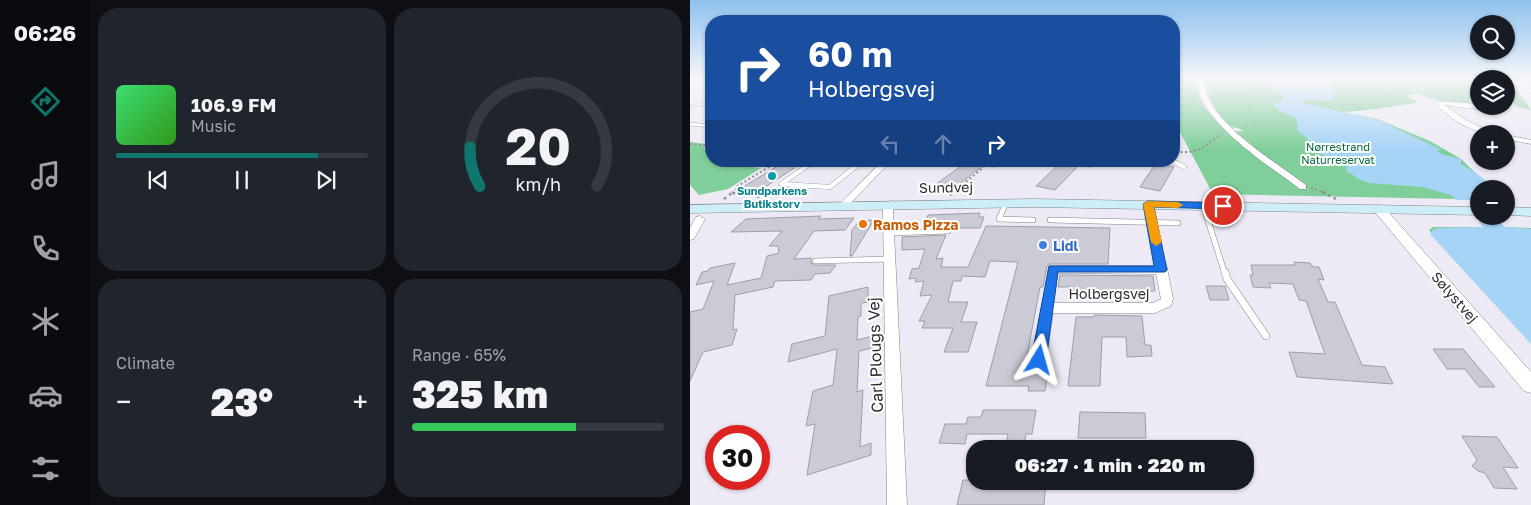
<!DOCTYPE html>
<meta charset="utf-8">
<style>
body{margin:0;font-family:"Golos Text",sans-serif;background:#20242c;color:#f1f3f6;height:100vh;display:flex;flex-direction:column;font-size:19px;white-space:nowrap}
*{box-sizing:border-box;margin:0}
p{font-size:16px;color:#9ea1a6}
.icon{flex:none;width:28px;height:28px;fill:none;stroke:currentColor;stroke-width:2;stroke-linecap:round;stroke-linejoin:round}
.map{position:relative;flex:1;overflow:hidden}
.side{display:flex;flex-direction:column;gap:8px;padding:8px;background:#0d0f14;width:600px}
.side>*{flex:none}
.hud{position:absolute;left:15px;top:15px;width:475px;height:152px;border-radius:20px;box-shadow:0 1px 4px #0004;background:#1a4fa0;color:#fff;overflow:hidden}
.buttons{position:absolute;left:780px;top:15px;display:grid;gap:10px}
.buttons a{display:grid;place-items:center;width:45px;height:45px;border-radius:50%;background:#171b24;box-shadow:0 1px 4px #0004;font-size:25px}
.speed{position:absolute;left:15px;top:425px;display:flex;gap:10px;font-size:25px;font-weight:700;text-align:center}
.speed>*{display:grid;place-content:center;width:65px;height:65px;border-radius:50%;background:#171b24;box-shadow:0 1px 4px #0004;line-height:1}
.speed .limit{border:8px solid #d22;background:#fff;color:#111}
.pin{position:absolute;display:grid;place-items:center;width:42px;height:42px;color:#fff;margin:-21px;border:2px solid #fff;border-radius:50%;box-shadow:0 1px 5px #0007}
.me{position:absolute;width:55px;margin:-28px;rotate:8deg;stroke-linejoin:round;filter:drop-shadow(0 0 4px #0008)}
.turn{display:flex;align-items:center;gap:18px;height:105px;padding:0 20px;font-size:22px}
.turn .icon{width:65px;height:65px;stroke-width:2.5}
.turn b{display:block;font-size:35px;line-height:42px}
.lanes{display:flex;align-items:center;height:48px;padding:0 20px;background:#0003;justify-content:center;gap:25px;direction:ltr}
.lanes .off{opacity:.35}
.big{font-size:38px;font-weight:800;line-height:1.1}
.side .card{flex:1;display:flex;flex-direction:column;justify-content:center;gap:8px;min-width:0;padding:0 18px;border-radius:20px;background:#20242c}
.side .dial{align-items:center;gap:0}
.dial svg{height:130px;overflow:visible;fill:none;stroke:#363941;stroke-width:7;stroke-linecap:round;text-anchor:middle}
.dial text{fill:#f1f3f6;stroke:none}
.song{display:flex;align-items:center;gap:15px}
.cover{width:60px;height:60px;border-radius:8px;background:linear-gradient(135deg,hsl(140 70% 55%),hsl(110 70% 35%))}
.played{height:5px;border-radius:2px;background:linear-gradient(90deg,#0f766e 80%,#363941 80%)}
.keys{display:flex;justify-content:space-around;direction:ltr}
.heat{display:flex;justify-content:space-between;align-items:center;font-size:28px;direction:ltr}
.charge{height:8px;border-radius:4px;background:linear-gradient(90deg,#34c759 65%,#363941 0)}
.side .tiles{flex:1;display:grid;gap:8px;grid-template-columns:repeat(2,1fr)}
.trip{position:absolute;left:276px;top:440px;width:288px;height:50px;border-radius:20px;background:#171b24;box-shadow:0 1px 4px #0004;font-weight:800;line-height:50px;text-align:center}
main{display:flex;flex:1;min-height:0}
.dock{display:flex;flex-direction:column;width:90px;justify-content:space-around;align-items:center;background:#090b0e;color:#9ea1a6}
.dock .icon{width:35px;height:35px}
.dock .current{color:#0f766e}
.dock b{font-size:22px;color:#f1f3f6}
.map>svg:first-child{display:block}
</style>
<main>
<nav class="dock">
<b>06:26</b>
<svg class="icon current" aria-label="directions" viewBox="0 0 24 24"><path d="M12 3l9 9-9 9-9-9zM9 14v-3h6M13 9l2 2-2 2"/></svg>
<svg class="icon" aria-label="music" viewBox="0 0 24 24"><path d="M9 18V5l10-2v13"/><circle cx="6" cy="18" r="3"/><circle cx="16" cy="16" r="3"/></svg>
<svg class="icon" aria-label="phone" viewBox="0 0 24 24"><path d="M5 4h4l2 5-3 2q2 4 5 5l2-3 5 2v4C11 20 4 13 5 4z"/></svg>
<svg class="icon" aria-label="climate" viewBox="0 0 24 24"><path d="M12 3v18M4 7l16 10M4 17L20 7"/></svg>
<svg class="icon" aria-label="car" viewBox="0 0 24 24"><path d="M5 17H2v-5l4-1 3-4h7l3 4 3 1v5h-3M9 17h6M6 11h13"/><circle cx="7" cy="17" r="2"/><circle cx="17" cy="17" r="2"/></svg>
<svg class="icon" aria-label="filters" viewBox="0 0 24 24"><path d="M4 7h16M4 17h16"/><circle cx="9" cy="7" r="2"/><circle cx="15" cy="17" r="2"/></svg>
</nav>
<section class="side">
<div class="tiles">
<div class="card">
<div class="song"><i class="cover"></i><div><b>106.9 FM</b><p>Music</p></div></div>
<div class="played"></div>
<div class="keys"><svg class="icon" aria-label="previous" viewBox="0 0 24 24"><path d="M18 5L8 12l10 7zM5 5v14"/></svg><svg class="icon" aria-label="pause" viewBox="0 0 24 24"><path d="M8 5v14M16 5v14"/></svg><svg class="icon" aria-label="next" viewBox="0 0 24 24"><path d="M6 5l10 7-10 7zM19 5v14"/></svg></div>
</div>
<div class="card dial"><svg viewBox="0 0 100 80">
<path d="M14 69A42 42 0 1 1 86 69"/>
<path d="M14 69A42 42 0 0 1 8 45" stroke="#0f766e"/>
<text x="50" y="56" font-size="32" font-weight="700">20</text>
<text x="50" y="72" font-size="11">km/h</text>
</svg></div>
<div class="card"><p>Climate</p>
<div class="heat"><a>−</a><b class="big">23°</b><a>+</a></div>
</div>
<div class="card"><p>Range · 65%</p><b class="big">325 km</b><div class="charge"></div></div>
</div>
</section>
<div class="map">
<svg width="841" height="505" viewBox="0 0 841 505">
<rect width="100%" height="100%" fill="#edeaf5"/>
<path fill="#80cf9a" d="M484 79H507C504 102 524 118 538 132L553 131C549 127 546 129 542 127 528 118 515 92 515 79H764L789 83V93H786V98L779 99 782 105 751 101 726 93 716 96 726 101V103L678 110 654 112 687 119 740 141 771 159 800 187 789 189 778 197 789 216 811 227 841 228V341L739 230 743 227H794L766 199 523 194 484 121Z
M816 88 827 89 841 110 827 107 816 95Z
M0 142 15 144 13 146 21 161 71 168 38 189 9 195 0 185Z"/>
<path fill="#a6d4f7" d="M557 79H656L643 83 640 86 645 91 640 100 631 101 617 99 613 103 688 120 752 150H747L751 154 771 159V164L790 176 795 180 798 187 781 192 783 196H781L789 204V216H803L815 227 841 229V344L740 234 744 229 750 228 794 227 761 195 732 187 680 183 671 180 656 171 657 167 650 161 621 151 618 139 607 130 608 126 605 117 589 111 584 105 594 99 592 93 575 84Z"/>
<path fill="#edeaf5" d="M764 200H787L789 202V216H805L812 222H788Z"/>
<path fill="#cbcbd6" stroke="#9e9ea8" d="M96 161H115L66 193 48 190Z
M278 161 295 164 263 189 245 185Z
M371 162 389 165 365 190 346 186Z
M466 163 484 167 470 191 450 187Z
M290 213 289 217H294L290 228H232L238 215Z
M131 216 128 219 164 218 155 230 124 231 104 259 121 258V263L125 265H146L140 273 125 274 121 280 85 281 83 287 45 295 43 330 47 329 42 345 13 352 0 381V312L13 309 24 281 6 285 12 272 18 271 20 268 45 263 37 285 71 278 77 256 89 253 88 246H79L92 231 41 232 56 219Z
M184 220 162 256H160L162 230 169 221Z
M296 226 420 228 418 264H359L357 266 353 287H350L334 372H358L355 391H338L339 386H296L328 262 300 261 295 277 272 276 271 281H263L258 302H278L271 322H287L278 352H254L263 328H232L235 321H229L242 295 230 296 234 281 225 282 226 278 219 279 222 269 229 268 235 249 212 250V237L256 235 246 259 253 258 251 267H278Z
M604 262 620 263 623 267H629L634 280 628 279 638 302H645L672 365 695 367 703 384 607 377 599 352 635 354 616 301 609 300 603 284 579 283 581 288 563 287 560 275H563L561 265H605Z
M370 275 463 276 465 291H380L381 287H368Z
M516 286H535L539 300H520Z
M178 287V302L171 303V316L168 317 167 340 183 336 182 348 169 351 167 392 173 390 170 447 181 443V455L117 475 125 424 116 426 123 391 143 385 147 349 98 362 102 344 135 336 139 296Z
M405 315 452 316 455 345H461L462 356 437 357 436 337H412L410 386H378L386 317H402Z
M743 349H773L805 387H789L775 369H757Z
M293 410H346L342 434H336L333 449H315L318 434H277L275 444 249 443 255 424H276L278 417H291Z
M390 412 455 413 456 438H388Z
M772 436 807 437 828 468 813 467 827 489 804 488 795 473 788 471 782 466 787 460Z
M273 480 356 481 354 505H267Z"/>
<g fill="none" stroke-linecap="round" stroke-linejoin="round">
<defs>
<path id="service-far3" d="M0 124 21 126"/>
<path id="service-far2" d="M124 161 91 184 140 187 171 162
M160 161 194 164
M299 161 304 165
M391 161 399 165
M482 161 494 167"/>
<path id="service-far1" d="M316 203 309 219 343 220
M458 204 470 263
M513 205 535 274
M360 220 488 223
M199 233 258 231
M125 261 200 259"/>
<path id="service" d="M535 272 537 279 576 336"/>
<path id="minor" d="M508 79H514C515 84 515 90 517 95 530 129 587 163 616 185V189H610C580 166 523 131 510 94 509 90 509 84 508 79Z
M820 81 841 84V88L818 84V82Z
M748 101 789 104V106H816V105L817 106C805 113 770 107 755 105L776 120 805 134C783 134 759 119 745 103Z
M816 135 841 140V144L816 139Z
M192 161H201L157 207H151L149 205 151 203Z
M202 201 207 204 203 210 217 505H197L193 210 199 202Z
M10 216 15 219 4 239 0 240V228L6 217Z
M470 259 476 263 483 299 481 306 465 313H363L356 361 354 365 349 367 344 365 342 361 359 266H465L466 260ZM368 273 466 274 471 299 463 303H364Z"/>
<path id="tertiary" d="M689 205 693 206 841 372V393L834 391 685 212 683 209Z"/>
<path id="secondary" d="M344 199 789 207V215L344 207 0 213V205Z
M816 207 841 208V216L816 215Z"/>
</defs>
<use href="#service-far3" stroke="#85838c" stroke-width="4"/>
<use href="#service-far2" stroke="#85838c" stroke-width="5"/>
<use href="#service-far1" stroke="#85838c" stroke-width="6"/>
<use href="#service" stroke="#85838c" stroke-width="8"/>
<use href="#minor" stroke="#85838c" stroke-width="1"/>
<use href="#tertiary" stroke="#85838c" stroke-width="1"/>
<use href="#secondary" stroke="#85838c" stroke-width="1"/>
<path stroke="#908e96" stroke-width="1" stroke-dasharray="1 2" stroke-linecap="butt" d="M0 82H21
M571 85 566 89 571 94
M523 93 647 105 688 104 698 94H728L743 100
M721 93 726 88 722 79
M0 106 21 98
M11 106 21 110
M0 108 19 104
M551 129 565 124 564 115 558 107 585 98"/>
<path stroke="#908e96" stroke-width="2" stroke-dasharray="2 2.5" stroke-linecap="butt" d="M0 144 21 146
M486 152H498L511 149 531 134
M621 188 636 193
M42 193 46 190V187L89 161
M43 193H45
M262 193 294 167"/>
<path stroke="#908e96" stroke-width="2.5" stroke-dasharray="2.5 4" stroke-linecap="butt" d="M632 192 646 199
M43 193 69 196 67 198
M260 195 264 192
M34 199 43 192"/>
<use href="#service-far3" stroke="#fff" stroke-width="3"/>
<use href="#service-far2" stroke="#fff" stroke-width="4.5"/>
<use href="#service-far1" stroke="#fff" stroke-width="5"/>
<use href="#service" stroke="#fff" stroke-width="7"/>
<use href="#minor" fill="#fff" fill-rule="evenodd"/>
<use href="#tertiary" fill="#fff" fill-rule="evenodd"/>
<use href="#secondary" fill="#cdeef6" fill-rule="evenodd"/>
</g>
<linearGradient id="sky" x2="0" y2="1"><stop stop-color="#8dc1ee"/><stop offset="0.53" stop-color="#f7f6fa"/><stop offset="1" stop-color="#f7f6fa" stop-opacity="0"/></linearGradient>
<rect width="841" height="150" fill="url(#sky)"/>
<path fill="#1a73e8" stroke="#114b97" d="M458 201 533 203 538 206 533 209 464 207 477 270 475 272H368L356 360 354 365 349 366 344 365 341 360 359 266H464L453 204Z"/>
<path fill="#f59e0b" d="M458 201 488 202 493 205 488 208 464 207 472 242 466 246 461 242 453 204Z"/>
<circle fill="#0f9aa8" stroke="#fff" stroke-width="2" cx="82" cy="176" r="5"/>
<circle fill="#e8710a" stroke="#fff" stroke-width="2" cx="173" cy="224" r="5"/>
<circle fill="#3f7fe0" stroke="#fff" stroke-width="2" cx="353" cy="245" r="5"/>
<g text-anchor="middle" dominant-baseline="central" stroke-width="4" stroke-linejoin="round" paint-order="stroke">
<g font-size="11" fill="#006836" stroke="#fff">
<text x="648" y="146">Nørrestrand<tspan x="648" dy="13">Naturreservat</tspan></text>
</g>
<g font-size="11" font-weight="bold" fill="#0d838f" stroke="#fff">
<text x="82" y="190">Sundparkens<tspan x="82" dy="13">Butikstorv</tspan></text>
</g>
<g font-size="14" fill="#2c2b2f" stroke="#fff">
<text transform="translate(256 187) rotate(-1)">Sundvej</text>
<text x="419" y="293">Holbergsvej</text>
<text transform="translate(765 297) rotate(49)">Sølystvej</text>
</g>
<g font-size="14" font-weight="bold" fill="#c56008" stroke="#fff" text-anchor="start">
<text x="183" y="224">Ramos Pizza</text>
</g>
<g font-size="14" font-weight="bold" fill="#366cbe" stroke="#fff" text-anchor="start">
<text x="363" y="245">Lidl</text>
</g>
<g font-size="16" fill="#2c2b2f" stroke="#fff">
<text transform="translate(185 355) rotate(-92)">Carl Plougs Vej</text>
</g>
</g>
</svg>
<div class="buttons">
<a><svg class="icon" aria-label="search" viewBox="0 0 24 24"><circle cx="10" cy="10" r="6"/><path d="M15 15l6 6"/></svg></a>
<a><svg class="icon" aria-label="layers" viewBox="0 0 24 24"><path d="M12 4l9 5-9 5-9-5zM3 14l9 5 9-5"/></svg></a>
<a>+</a>
<a>−</a>
</div>
<div class="speed"><div class="limit">30</div></div>
<div class="pin" style="left:533px;top:206px;background:#d93025"><svg class="icon" aria-label="arrive" viewBox="0 0 24 24"><path d="M6 21V4h12l-3 4 3 4H6"/></svg></div>
<svg class="me" style="left:349px;top:360px" viewBox="-20 -20 40 40"><path d="M0-17L14 15 0 8-14 15z" fill="#1a73e8" stroke="#fff" stroke-width="4"/></svg>
<div class="trip">06:27 · 1 min · 220 m</div>
<div class="hud">
<div class="turn"><svg class="icon" aria-label="right" viewBox="0 0 24 24"><path d="M7 20v-9h11M14 6l5 5-5 5"/></svg><div><b>60 m</b>Holbergsvej</div></div>
<div class="lanes"><svg class="icon off" aria-label="left" viewBox="0 0 24 24"><path d="M17 20v-9H6M10 6l-5 5 5 5"/></svg><svg class="icon off" aria-label="ahead" viewBox="0 0 24 24"><path d="M12 20V5M6 11l6-6 6 6"/></svg><svg class="icon" aria-label="right" viewBox="0 0 24 24"><path d="M7 20v-9h11M14 6l5 5-5 5"/></svg></div>
</div>
</div>
</main>
